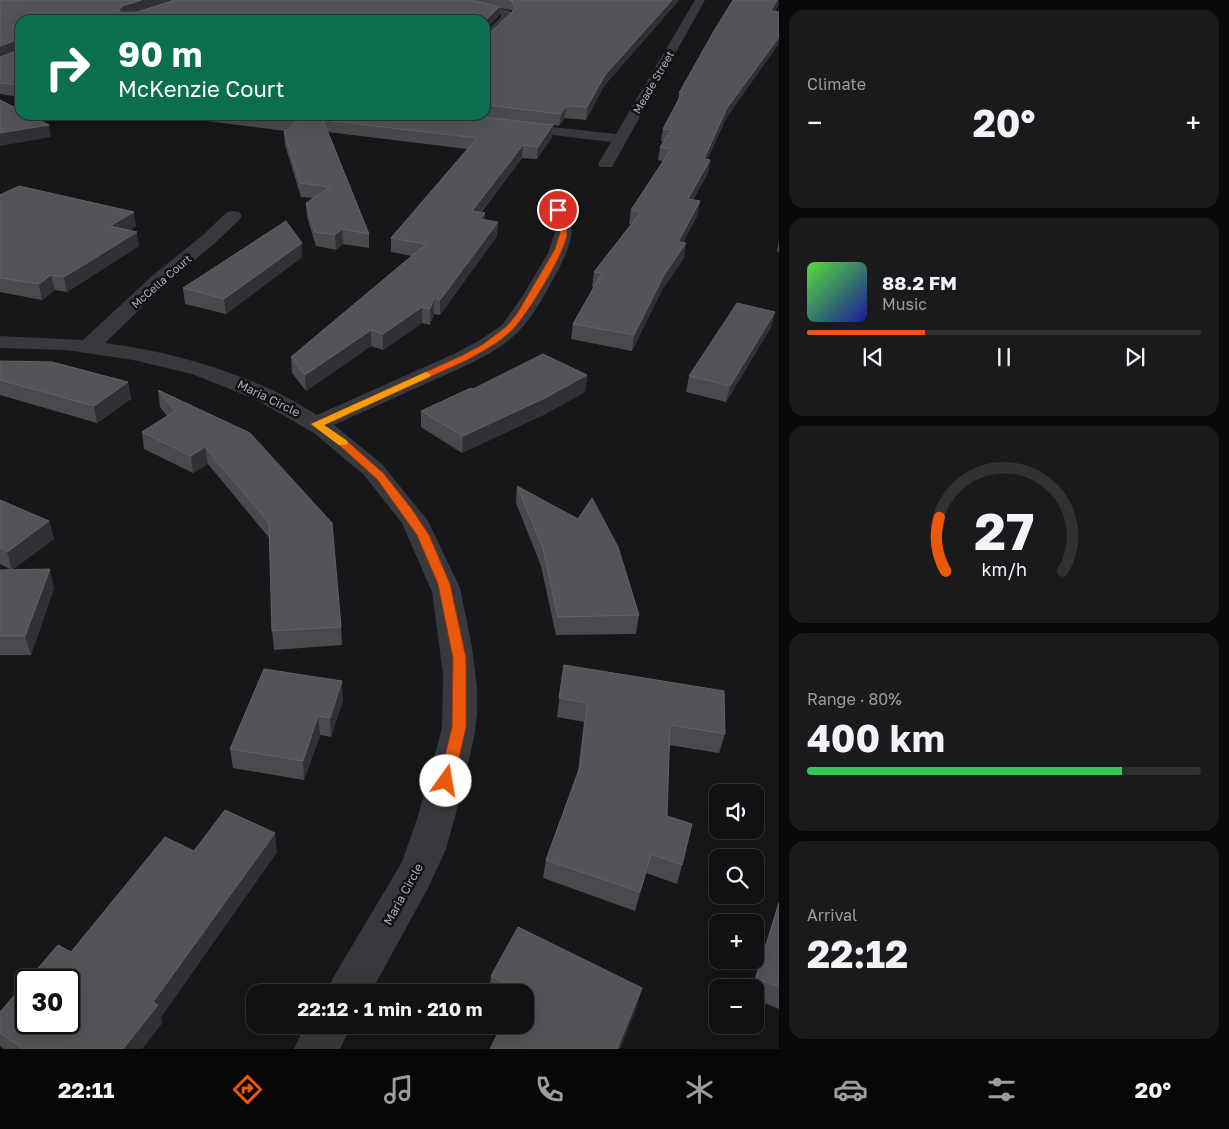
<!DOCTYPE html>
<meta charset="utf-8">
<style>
body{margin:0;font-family:"Golos Text",sans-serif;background:#1a1a1c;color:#f1f3f6;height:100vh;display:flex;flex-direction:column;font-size:19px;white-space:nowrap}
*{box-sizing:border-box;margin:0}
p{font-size:16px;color:#9c9da0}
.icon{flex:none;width:28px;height:28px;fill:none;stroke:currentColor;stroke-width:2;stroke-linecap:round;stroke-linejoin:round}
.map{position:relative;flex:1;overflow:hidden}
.side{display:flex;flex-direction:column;gap:10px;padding:10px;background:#09090a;width:450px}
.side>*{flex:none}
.guide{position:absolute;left:15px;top:15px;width:475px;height:105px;border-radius:15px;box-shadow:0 5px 20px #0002,0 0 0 1px #303133;background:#0b6e4f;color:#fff;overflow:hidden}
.controls{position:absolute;left:709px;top:784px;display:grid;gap:10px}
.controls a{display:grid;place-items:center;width:55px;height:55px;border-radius:10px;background:#111113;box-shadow:0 5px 20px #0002,0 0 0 1px #303133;font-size:25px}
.speed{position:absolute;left:15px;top:969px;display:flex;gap:10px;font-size:25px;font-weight:700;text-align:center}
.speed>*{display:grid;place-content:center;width:65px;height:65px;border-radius:50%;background:#111113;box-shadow:0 5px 20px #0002,0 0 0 1px #303133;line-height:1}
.speed .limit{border:2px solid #111;border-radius:8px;background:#fff;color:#111}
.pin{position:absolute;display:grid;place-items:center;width:42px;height:42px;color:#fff;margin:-21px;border:2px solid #fff;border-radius:50%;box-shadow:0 1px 5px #0007}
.me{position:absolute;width:55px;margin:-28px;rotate:13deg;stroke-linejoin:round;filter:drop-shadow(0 0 4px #0008)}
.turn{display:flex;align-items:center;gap:18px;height:105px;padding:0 20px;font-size:22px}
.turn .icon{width:65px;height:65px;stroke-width:2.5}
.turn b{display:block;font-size:35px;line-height:42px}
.big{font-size:38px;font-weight:700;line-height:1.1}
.side .card{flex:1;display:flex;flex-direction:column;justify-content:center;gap:8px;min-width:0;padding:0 18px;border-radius:15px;background:#1a1a1c}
.side .dial{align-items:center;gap:0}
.dial svg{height:130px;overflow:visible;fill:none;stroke:#303133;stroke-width:7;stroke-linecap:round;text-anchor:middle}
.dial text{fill:#f1f3f6;stroke:none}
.song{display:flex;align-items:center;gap:15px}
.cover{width:60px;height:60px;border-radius:8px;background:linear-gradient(135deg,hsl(110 70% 55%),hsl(240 70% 35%))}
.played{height:5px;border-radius:2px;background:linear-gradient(90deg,#ea580c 30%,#303133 30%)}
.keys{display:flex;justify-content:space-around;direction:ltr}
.heat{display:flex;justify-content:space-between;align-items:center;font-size:28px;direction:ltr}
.charge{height:8px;border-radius:4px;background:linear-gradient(90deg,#34c759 80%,#303133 0)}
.trip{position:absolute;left:246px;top:984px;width:288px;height:50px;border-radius:15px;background:#111113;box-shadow:0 5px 20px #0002,0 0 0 1px #303133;font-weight:700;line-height:50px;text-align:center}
.tab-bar{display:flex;height:80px;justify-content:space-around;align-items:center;background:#070708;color:#9c9da0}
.tab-bar .icon{width:35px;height:35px}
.tab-bar .active{color:#ea580c}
.tab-bar b{font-size:22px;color:#f1f3f6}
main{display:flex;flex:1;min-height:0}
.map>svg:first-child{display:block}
</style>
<main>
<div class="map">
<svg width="779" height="1049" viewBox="0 0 779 1049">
<rect width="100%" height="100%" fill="#171719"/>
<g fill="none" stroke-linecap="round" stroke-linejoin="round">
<path fill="#38393e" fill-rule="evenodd" d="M423 0C453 0 481 3 510 11L513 18 489 42 485 43V33L501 17V15L475 9 428 3Z
M695 0H705L612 167H600L598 164 611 142 510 130 508 127 510 124 515 123 616 134Z
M558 205 564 206C579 228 569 249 558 270 547 291 534 316 517 333 494 355 462 367 434 380 401 395 367 410 334 425L382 464 428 521 460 588 472 647 477 688V715L474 738 456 813 446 849 428 888 371 992H327L333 978 402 862 419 813 442 728 443 674 432 592 402 523 364 475 314 433 255 399 192 374 133 360 66 350 0 348V336L83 340 152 276 203 235 227 212 233 211 239 212 242 216 239 220 215 243 166 284 105 343C162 350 218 366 270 389 286 396 302 406 317 415L456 353 480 340 502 325 522 297 548 253 555 232 549 210 552 206Z
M305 1025H351L340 1049H294Z"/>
</g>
<path fill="#484a4e" d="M0 0H171L136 12 174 0H679L604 86 586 120 565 118 559 126 553 125 552 137 537 159 522 158 481 213H485V220L498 222 497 236 440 315 434 314 430 325 422 323 383 350 371 346 306 391 292 373 291 357 412 256 391 252V238L467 149 328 132 369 234V248L343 244 336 250 316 246 307 217 306 203 314 198 301 197 285 145 284 132 285 131 160 115H485V34H486L490 33 512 12V10L499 8V16L20 20V97L0 94Z
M779 3 707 160H710L708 173 693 200 698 214 683 243 684 258 662 290 632 351 571 339 573 324 594 287H592L594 272 631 224H629L631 210 663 161 658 160 660 147 664 142 661 141 663 129 678 101 679 93Z
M0 195 136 226 130 230 139 246 67 292 55 290 42 300 0 292Z
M779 241V252L777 251Z
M302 257 226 314 185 304 183 288Z
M775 312 771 327 726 402 686 392 689 376Z
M0 361 128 382 131 399 97 423 0 395Z
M587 375 585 392 543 415 462 453 421 427V411L473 389Z
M158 390 250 433 341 627 342 645 274 650 272 631 270 539 208 464 193 473 144 449 142 432 167 416 160 407Z
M517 486 639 615 636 634 556 635 541 566 516 503Z
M0 500 49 521 54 539 12 570 54 588 31 655H0V570H12L0 564Z
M564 665 725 734 719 753 669 745 667 816 682 865 677 884 646 873 635 911 543 878 546 860 578 771 584 722 557 717Z
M343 700 331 737 320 735 304 780 233 768 230 749Z
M194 851 277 852 161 1017 162 1023 142 1049H4L0 1046V1012Z
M779 901V1009L755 999V988H752Z
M491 976 637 1007 525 992H489Z"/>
<path fill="#303134" d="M142 0H171L123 16 119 10 122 6Z
M672 0H679L604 86 586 120 587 107 605 75Z
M777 0H779V3L769 21 771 11Z
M499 7V16L485 30V21Z
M779 37V44L725 120 701 172 704 159 727 108Z
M17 40 19 50 0 57V46Z
M566 106 565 118 559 126 561 114Z
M49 125 51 137 0 146V133Z
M553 125 552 137 537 159 538 147Z
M523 145 522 158 471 225 472 211Z
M710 160 708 173 686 213 688 199Z
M700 201 698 214 676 257 678 242Z
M134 212 136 226 112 240 110 226Z
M485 213 484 227 480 219Z
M498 222 497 236 440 315V300Z
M342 229 343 244 336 250 335 235Z
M137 232 139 246 67 292 64 277Z
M302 243V257L226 314 224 299Z
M686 243 684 258 662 290 632 351 634 335 664 275Z
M51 275 55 290 42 300 39 284Z
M434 298V314L430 325V309Z
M422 307V323L383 350V334Z
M775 312 771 327 726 402 730 386Z
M371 330V346L306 391 305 375Z
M587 375 585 392 543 415 462 453 463 436Z
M128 382 131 399 97 423 94 406Z
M205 447 208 464 193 473 191 456Z
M49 521 54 539 12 570 7 552Z
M50 569 54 588 31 655 25 636Z
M342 681 343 700 331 737 330 718Z
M318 716 320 735 304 780 303 761Z
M275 833 277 852 161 1017 162 1023 142 1049H123L153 1002Z
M651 854 646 873 635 911 640 892Z
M642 988 637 1007 620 1049H617Z"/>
<path fill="#53545a" stroke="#606268" d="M0 0H142L122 6 119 10 121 12H138L174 0H466L475 1 499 7 485 21V20H20V85L0 83V57L19 50 20 41 17 40 0 46Z
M509 0H672L605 75 587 107 566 106 561 114 485 105V34H486L490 33 515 9 512 1Z
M733 0H777L771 11 779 12V37L727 108 704 159 710 160 688 199 700 201 678 242 686 243 664 275 634 335 573 324 602 273 594 272 641 212 631 210 671 149 660 147 671 130 663 129 682 93H679L714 31Z
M0 100 20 110V115H29L49 125 0 133Z
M253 115H466L553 125 538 147 523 145 472 211 485 213 480 219 498 222 440 300 434 298 430 309 422 307 383 334 371 330 305 375 291 357 426 244 391 238 477 138 323 120 369 234 342 229 335 235 315 232 306 203 330 187 300 183 284 132 298 121Z
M19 186 134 212 110 226 137 232 64 277 51 275 39 284 0 278V195Z
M286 221 302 243 224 299 183 288Z
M737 303 775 312 730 386 689 376Z
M543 354 587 375 545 398 463 436 421 411 471 388 473 389Z
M0 361 52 362 128 382 94 406 0 380Z
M158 390 250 433 332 523 341 627 272 631 269 523 205 447 191 456 142 432 175 411Z
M517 486 578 519 592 498 618 547 639 615 558 617 543 548Z
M0 500 49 521 7 552 0 548Z
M50 569 25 636H0V570Z
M564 665 724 691 725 734 670 725 667 816 692 824 682 865 651 854 640 892 546 860 580 767 587 703 559 698Z
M264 669 342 681 330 718 318 716 303 761 230 749Z
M225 810 275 833 153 1002 158 1005 123 1049H21L22 1048 0 1033V1012L26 982V1022H69V980H28L58 945 71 952 165 837 194 851Z
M779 903V987L756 978Z
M518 927 642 988 617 1049H490L502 1025H525V992H519L520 990 491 976Z"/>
<path fill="#ea580c" stroke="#983908" d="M555 208 561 210C563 217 567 225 567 232 568 249 525 318 512 330 499 343 483 351 467 360L324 425 347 441 384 474 411 508 429 535 450 584 466 658V727L454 781 451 785 446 787 441 785 439 781 452 727 453 658 438 584 417 535 377 479 339 445 311 424 461 356 482 345 506 327 517 314 555 249 560 233Z"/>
<path fill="#f59e0b" d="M426 372 431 375 429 377 324 425 346 440 348 442 346 445H339L311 424Z"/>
<g text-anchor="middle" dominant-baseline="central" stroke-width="5" stroke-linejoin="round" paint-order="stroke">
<g font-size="11" fill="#a9aeb9" stroke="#121214">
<text transform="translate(653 82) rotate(-60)">Meade Street</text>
<text transform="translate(161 281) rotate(-41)">McCella Court</text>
</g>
<g font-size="12" fill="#a9aeb9" stroke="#121214">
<text transform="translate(269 398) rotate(26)">Maria Circle</text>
<text transform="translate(403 894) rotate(-61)">Maria Circle</text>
</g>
</g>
</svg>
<div class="controls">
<a><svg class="icon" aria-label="sound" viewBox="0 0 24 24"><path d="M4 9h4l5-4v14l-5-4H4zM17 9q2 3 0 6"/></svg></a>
<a><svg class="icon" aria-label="search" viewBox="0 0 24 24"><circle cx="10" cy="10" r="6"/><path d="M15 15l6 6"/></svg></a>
<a>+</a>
<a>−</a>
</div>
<div class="speed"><div class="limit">30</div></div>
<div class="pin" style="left:558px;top:210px;background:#d93025"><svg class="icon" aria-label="arrive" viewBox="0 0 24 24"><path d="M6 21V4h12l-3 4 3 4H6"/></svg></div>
<svg class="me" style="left:446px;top:781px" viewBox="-20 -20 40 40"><circle r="19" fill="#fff"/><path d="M0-13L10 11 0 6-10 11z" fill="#ea580c"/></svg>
<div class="trip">22:12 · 1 min · 210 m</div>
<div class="guide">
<div class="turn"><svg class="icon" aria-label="right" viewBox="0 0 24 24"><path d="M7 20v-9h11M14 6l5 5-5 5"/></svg><div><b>90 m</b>McKenzie Court</div></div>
</div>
</div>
<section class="side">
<div class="card"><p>Climate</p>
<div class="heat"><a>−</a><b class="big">20°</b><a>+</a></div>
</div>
<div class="card">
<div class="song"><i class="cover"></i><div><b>88.2 FM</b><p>Music</p></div></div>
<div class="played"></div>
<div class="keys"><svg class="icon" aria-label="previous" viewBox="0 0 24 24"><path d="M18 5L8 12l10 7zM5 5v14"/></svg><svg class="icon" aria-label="pause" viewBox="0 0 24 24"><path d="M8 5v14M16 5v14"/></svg><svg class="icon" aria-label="next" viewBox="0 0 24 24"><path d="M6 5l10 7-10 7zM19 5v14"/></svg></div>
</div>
<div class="card dial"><svg viewBox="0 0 100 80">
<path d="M14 69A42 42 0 1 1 86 69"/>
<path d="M14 69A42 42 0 0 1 10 36" stroke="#ea580c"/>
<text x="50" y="56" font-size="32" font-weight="700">27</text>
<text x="50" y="72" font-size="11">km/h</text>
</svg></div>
<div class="card"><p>Range · 80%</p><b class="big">400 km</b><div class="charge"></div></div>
<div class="card"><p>Arrival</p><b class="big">22:12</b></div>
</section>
</main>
<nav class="tab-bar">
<b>22:11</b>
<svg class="icon active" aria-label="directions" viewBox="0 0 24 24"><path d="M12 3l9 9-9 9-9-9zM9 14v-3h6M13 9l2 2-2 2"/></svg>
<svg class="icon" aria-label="music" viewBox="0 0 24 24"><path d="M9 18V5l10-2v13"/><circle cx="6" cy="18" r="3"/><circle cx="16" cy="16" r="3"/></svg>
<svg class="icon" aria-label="phone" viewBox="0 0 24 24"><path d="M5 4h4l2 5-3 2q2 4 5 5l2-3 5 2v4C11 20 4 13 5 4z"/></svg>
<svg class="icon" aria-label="climate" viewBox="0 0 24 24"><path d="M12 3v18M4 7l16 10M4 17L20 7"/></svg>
<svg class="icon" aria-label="car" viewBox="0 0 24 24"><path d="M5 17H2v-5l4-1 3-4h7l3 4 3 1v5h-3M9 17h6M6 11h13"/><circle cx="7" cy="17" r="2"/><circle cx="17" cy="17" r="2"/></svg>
<svg class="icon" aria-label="filters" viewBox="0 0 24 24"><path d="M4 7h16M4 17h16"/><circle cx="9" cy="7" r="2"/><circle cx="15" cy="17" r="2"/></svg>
<b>20°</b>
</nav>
